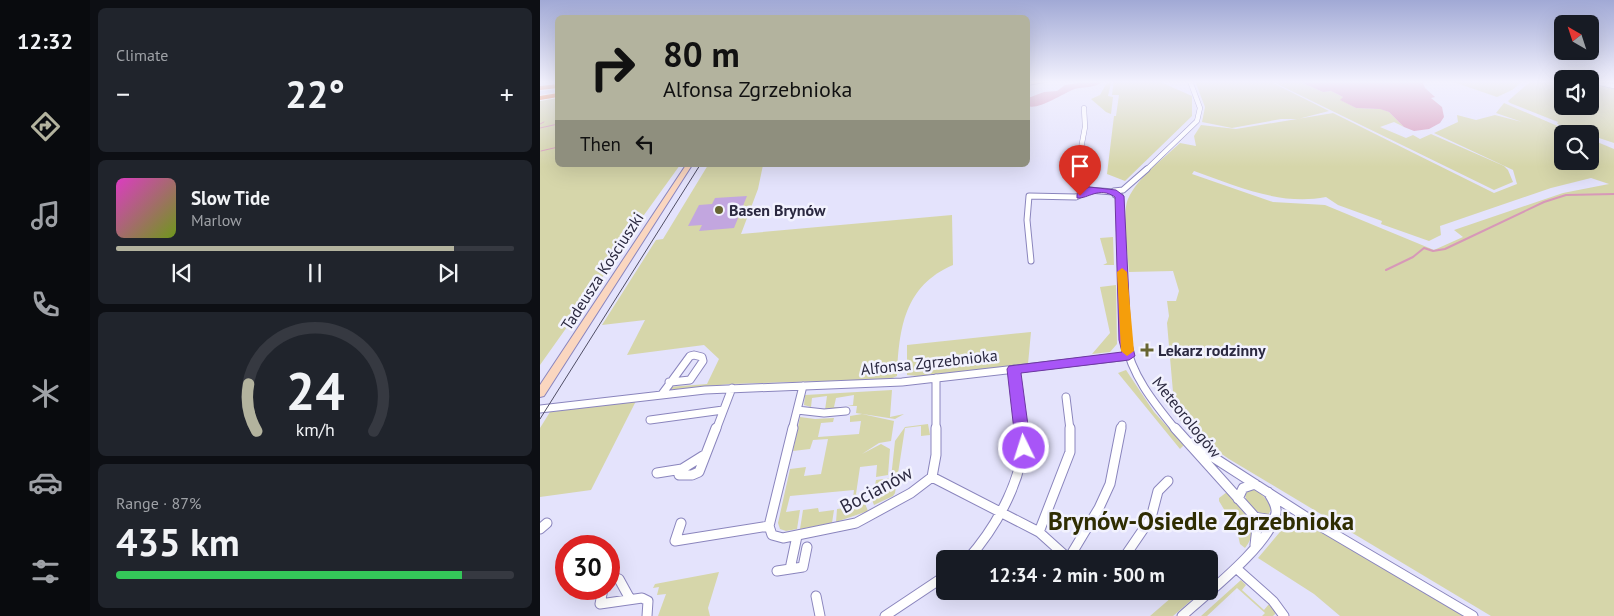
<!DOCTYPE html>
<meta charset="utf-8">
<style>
body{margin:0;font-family:"PT Sans",sans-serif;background:#20242c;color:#f1f3f6;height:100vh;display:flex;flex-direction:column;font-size:19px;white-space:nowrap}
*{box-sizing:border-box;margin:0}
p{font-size:16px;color:#9ea1a6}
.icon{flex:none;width:28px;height:28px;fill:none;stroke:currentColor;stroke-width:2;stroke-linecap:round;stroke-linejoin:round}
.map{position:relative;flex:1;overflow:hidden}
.sheet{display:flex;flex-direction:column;gap:8px;padding:8px;background:#0d0f14;width:450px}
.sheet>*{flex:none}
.guide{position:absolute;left:15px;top:15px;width:475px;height:152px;border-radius:8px;box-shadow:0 5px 20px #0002;background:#b3b39e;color:#111;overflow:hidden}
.needle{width:32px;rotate:321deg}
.fabs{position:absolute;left:1014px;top:15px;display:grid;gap:10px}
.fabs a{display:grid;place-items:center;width:45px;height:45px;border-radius:8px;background:#171b24;box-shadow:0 5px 20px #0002;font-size:25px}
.speed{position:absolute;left:15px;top:535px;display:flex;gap:10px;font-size:25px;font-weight:700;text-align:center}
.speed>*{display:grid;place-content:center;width:65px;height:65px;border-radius:50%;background:#171b24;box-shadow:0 5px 20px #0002;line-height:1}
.speed .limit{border:8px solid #d22;background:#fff;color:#111}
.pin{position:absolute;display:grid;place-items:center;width:42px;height:42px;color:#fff;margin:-51px -21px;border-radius:50% 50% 50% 0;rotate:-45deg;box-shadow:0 0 5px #0007}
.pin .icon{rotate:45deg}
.me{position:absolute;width:55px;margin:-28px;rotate:356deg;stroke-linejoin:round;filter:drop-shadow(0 0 4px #0008)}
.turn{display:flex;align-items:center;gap:18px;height:105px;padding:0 25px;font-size:22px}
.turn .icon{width:65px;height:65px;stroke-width:2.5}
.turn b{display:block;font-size:35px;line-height:42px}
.then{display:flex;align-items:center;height:48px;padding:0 25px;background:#0003;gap:10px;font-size:19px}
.big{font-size:38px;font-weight:800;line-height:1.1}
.sheet .widget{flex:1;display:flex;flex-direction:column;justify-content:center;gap:8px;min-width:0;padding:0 18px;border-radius:8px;background:#20242c}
.sheet .dial{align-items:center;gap:0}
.dial svg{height:130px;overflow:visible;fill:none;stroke:#363941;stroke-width:7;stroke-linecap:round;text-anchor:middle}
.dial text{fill:#f1f3f6;stroke:none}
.song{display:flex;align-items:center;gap:15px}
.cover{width:60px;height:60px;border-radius:8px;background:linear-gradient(135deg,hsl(310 70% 55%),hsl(80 70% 35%))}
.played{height:5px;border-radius:2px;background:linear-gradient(90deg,#b3b39e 85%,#363941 85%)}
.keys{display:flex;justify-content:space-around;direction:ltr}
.heat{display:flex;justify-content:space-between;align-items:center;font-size:28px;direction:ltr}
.charge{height:8px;border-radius:4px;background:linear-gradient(90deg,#34c759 87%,#363941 0)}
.trip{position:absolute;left:396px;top:550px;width:282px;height:50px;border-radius:8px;background:#171b24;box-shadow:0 5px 20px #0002;font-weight:800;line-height:50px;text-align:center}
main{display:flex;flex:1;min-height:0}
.dock{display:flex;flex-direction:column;width:90px;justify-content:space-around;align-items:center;background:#090b0e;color:#9ea1a6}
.dock .icon{width:35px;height:35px}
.dock .on{color:#b3b39e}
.dock b{font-size:22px;color:#f1f3f6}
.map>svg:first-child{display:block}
</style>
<main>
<nav class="dock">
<b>12:32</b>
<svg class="icon on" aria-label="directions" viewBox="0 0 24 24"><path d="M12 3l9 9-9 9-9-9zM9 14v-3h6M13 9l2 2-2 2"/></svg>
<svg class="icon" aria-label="music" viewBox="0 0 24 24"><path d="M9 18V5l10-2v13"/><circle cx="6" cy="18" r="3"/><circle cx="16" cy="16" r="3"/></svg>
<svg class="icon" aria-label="phone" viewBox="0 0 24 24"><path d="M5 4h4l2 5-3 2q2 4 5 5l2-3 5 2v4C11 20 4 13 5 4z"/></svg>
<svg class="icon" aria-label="climate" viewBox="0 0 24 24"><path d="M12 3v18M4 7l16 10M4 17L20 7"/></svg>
<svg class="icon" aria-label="car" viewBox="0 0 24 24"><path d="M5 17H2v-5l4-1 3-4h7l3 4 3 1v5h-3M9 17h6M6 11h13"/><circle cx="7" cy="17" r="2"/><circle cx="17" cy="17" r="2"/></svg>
<svg class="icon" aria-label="filters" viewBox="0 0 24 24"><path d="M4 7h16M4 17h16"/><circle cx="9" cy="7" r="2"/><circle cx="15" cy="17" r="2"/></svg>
</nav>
<section class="sheet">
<div class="widget"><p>Climate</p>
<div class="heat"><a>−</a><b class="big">22°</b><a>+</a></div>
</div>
<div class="widget">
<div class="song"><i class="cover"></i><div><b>Slow Tide</b><p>Marlow</p></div></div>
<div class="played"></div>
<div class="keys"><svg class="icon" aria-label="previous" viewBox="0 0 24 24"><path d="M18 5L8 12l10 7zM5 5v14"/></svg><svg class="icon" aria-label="pause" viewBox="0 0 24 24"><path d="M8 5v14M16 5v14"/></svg><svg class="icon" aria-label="next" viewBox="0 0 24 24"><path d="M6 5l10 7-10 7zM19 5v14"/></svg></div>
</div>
<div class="widget dial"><svg viewBox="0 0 100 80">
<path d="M14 69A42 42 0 1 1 86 69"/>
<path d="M14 69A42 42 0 0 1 9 40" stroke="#b3b39e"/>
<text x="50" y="56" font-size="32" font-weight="700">24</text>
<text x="50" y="72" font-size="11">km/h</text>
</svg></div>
<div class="widget"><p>Range · 87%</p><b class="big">435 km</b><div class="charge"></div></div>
</section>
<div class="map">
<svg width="1074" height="616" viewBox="0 0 1074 616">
<rect width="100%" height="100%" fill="#e4e3fc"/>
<path fill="#d6d6aa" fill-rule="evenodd" d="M574 81H618L652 96V116L585 181 567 174 574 116H576L579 95H572Z
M655 81H729L789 111 758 119H741L692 128 662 122 665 107Z
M731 81H758L783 92 791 91 803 97 801 100 816 108 841 109 849 112 864 127 854 122 840 127 866 138 873 135 880 139 891 134 964 166 968 170 973 182 954 190Z
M911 81H983L972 90 957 97Z
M991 81H1022V106H1050V82L1074 87V143L1017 124 1018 122 970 103 968 101Z
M571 83 568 96 573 97 571 114 566 112 551 99 560 95 566 84Z
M17 97 18 165H140L68 265H71L0 365V100Z
M964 103 1036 134H1022V161H1050V139L1074 149V616H951L689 459 657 437 635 415 627 323 629 316 627 301H636L639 291 633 271 589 272C588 256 582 212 588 199 598 177 623 159 640 143L656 146 654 136 661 125 696 129 793 113 954 193 977 184 973 170 894 133 918 122 917 115 936 120 955 115 982 122 956 113ZM654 171C697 186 740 206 786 197L798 205 842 221 841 224 889 241 901 235 900 226 1011 188 1051 178 1069 184 1023 193 914 230 923 237 894 250 785 205 733 202 652 174Z
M168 165H223L218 189 201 234 412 215 413 265C364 286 359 329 357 376L350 379 191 384 127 390 128 387 167 384 179 359 164 345 87 355 105 320 62 325 116 240 123 239Z
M573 237 574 265H563L567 263 560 238Z
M576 285 577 344 570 352 552 354 570 333 560 287Z
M491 332 488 364 378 376 367 375V345Z
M586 370 614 412 644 445 640 449 578 373Z
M352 390 350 417 364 414 355 419 316 413 317 406H307L313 405 314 395 296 398 294 407H302V410H285L287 396 272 398 271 407 264 405 265 395Z
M96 401 51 490 0 497V428L10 412Z
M322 414 354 421 351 441 339 443 322 454 341 444 350 449 348 475 336 477 337 465 320 467 316 494 324 501 328 511 296 522 297 509 312 507 314 490 250 496 246 512 260 510 257 529 246 531 240 529 238 523 250 469 266 467 264 476 281 474 288 439 273 440 270 449 253 451 260 417 275 419 294 418 293 422 281 423 278 437 319 434 321 421 310 422V416Z
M388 424 390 435 381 436V426L365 428 355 493 353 496 334 505 332 500 336 480 351 478 355 441 365 427Z
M712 489C721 491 729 501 731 510L728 515C717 514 705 505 705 493Z
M687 492C702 508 723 526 705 548L700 544 697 531 679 501V498Z
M278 508 279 512 294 510 292 523 260 529 263 510Z
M757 524 776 527 926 616H800L774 594 718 558 745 526Z
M179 572 168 608 170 616H118L126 594 117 595 119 587 113 588 115 584Z
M701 580 706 585 702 590 724 610 729 604 737 612 733 616H722L725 613 697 588 667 616H661Z
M639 591H662L633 616H610Z"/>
<path fill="#d798b8" d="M552 81 562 82C553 89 541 86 532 90 521 95 498 110 488 106V98L504 92 517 91 525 85Z
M758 81H882L885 88 895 97 891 98 902 107 904 117 900 123 889 129 874 131 864 127 849 112 840 109 816 108 800 100 803 97 791 91 783 92Z"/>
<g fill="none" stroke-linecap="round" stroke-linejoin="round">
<path stroke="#d798b8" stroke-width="1" d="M0 124 4 122
M0 128 18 124
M1 151 18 147"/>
<path stroke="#d798b8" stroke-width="2" d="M846 270 873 257 884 248 893 251 905 249 1004 202 1026 195 1074 194"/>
</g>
<path fill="#c2a6df" d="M207 196 194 228 159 231 162 225 148 226 159 205 172 204 175 198Z"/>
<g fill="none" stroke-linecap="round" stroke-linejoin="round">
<defs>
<path id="street-far3" d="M1050 81 1074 86
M537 170 545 127 544 108
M606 170 657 121 660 108 650 81"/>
<path id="street-far2" d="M537 169 541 184 549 190 573 192
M580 196 583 284
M580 196 575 195 574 191 583 190 607 169
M491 261 487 220 489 196 536 197 549 190"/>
<path id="street-far1" d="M583 283C584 301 582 322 585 340 591 375 614 403 636 430
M154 355 162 357 163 361 150 380 131 382 150 356Z
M474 369 483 430
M396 378V430
M129 382H131
M122 394 131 382
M526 397 530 430
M0 409 165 390 362 382 589 356
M257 410 284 413 306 411
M110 420 183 410
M176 430 192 388
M252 430 263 386
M581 430 582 425"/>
<path id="street" d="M253 428 229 526 232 535 243 538 316 523 371 493 392 477 396 455V428
M635 428 715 517C736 522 755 519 777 524
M651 443 777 524 933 616
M166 454 142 469 139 475H152L159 472 176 428
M117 473 142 469
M392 477 499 532 529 559
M698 499 703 488 715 484
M715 517 717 527 715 545
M141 523 135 541 229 526
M0 529 7 523
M499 532 530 452V428
M529 558 559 508 570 484 581 428
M428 559C457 526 487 474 483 428
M583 559 611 518 618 491 628 481
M696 568 733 601 744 616
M250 569 257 536
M237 571 263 567 267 547
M69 581 74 577 79 579 90 599
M63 589 60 604 102 598 108 601 107 616
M276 596 280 616
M345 616 405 576
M642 616C665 595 731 544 736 513 737 505 732 499 728 492"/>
<path id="secondary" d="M499 81H509L488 85V83Z
M146 165H152L4 396 0 397V385Z"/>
<path id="highway" d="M18 84V88L0 90V86Z
M18 93V97L0 100V96Z"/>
</defs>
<use href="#street-far3" stroke="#8a85bd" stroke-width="5.5"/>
<use href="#street-far2" stroke="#8a85bd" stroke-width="7"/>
<use href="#street-far1" stroke="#8a85bd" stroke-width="9"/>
<use href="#street" stroke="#8a85bd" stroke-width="11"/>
<use href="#secondary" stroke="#8a85bd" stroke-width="2"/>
<use href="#highway" stroke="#fff" stroke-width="2"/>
<use href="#street-far3" stroke="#fff" stroke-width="4.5"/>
<use href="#street-far2" stroke="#fff" stroke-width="5"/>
<use href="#street-far1" stroke="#fff" stroke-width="7"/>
<use href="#street" stroke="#fff" stroke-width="9"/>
<use href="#secondary" fill="#fad6bf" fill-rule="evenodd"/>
<use href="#highway" fill="#f0752b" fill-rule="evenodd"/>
<path stroke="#4f4d64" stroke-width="1" d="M0 419 160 165"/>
</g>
<linearGradient id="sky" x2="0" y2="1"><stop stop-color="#a1a9d5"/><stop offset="0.49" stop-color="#f3f2fe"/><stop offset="1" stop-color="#f3f2fe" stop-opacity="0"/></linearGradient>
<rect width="1074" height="167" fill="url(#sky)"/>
<path fill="#a855f7" stroke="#6d37a1" d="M549 187 576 190 584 196 591 340 595 356 589 360 481 373 491 448 489 452 484 454 479 452 476 448 467 369 469 366 582 352 579 340 575 197C559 186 548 199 537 198V194Z"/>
<path fill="#f59e0b" d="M582 268 587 272 594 351 587 356 581 351 577 272Z"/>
<g fill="#676532" stroke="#f2f2fe" stroke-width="2">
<circle cx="179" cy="210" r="5"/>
<path d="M604.5 342.5h5v5h5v5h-5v5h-5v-5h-5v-5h5z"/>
</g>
<g text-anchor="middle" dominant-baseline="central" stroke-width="5" stroke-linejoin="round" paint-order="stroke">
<g font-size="16" font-weight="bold" fill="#2b2940" stroke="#f2f2fe" text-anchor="start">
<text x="189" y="210">Basen Brynów</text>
<text x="618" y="350">Lekarz rodzinny</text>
</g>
<g font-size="16" fill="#2b2940" stroke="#f2f2fe">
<text transform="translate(62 271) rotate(-57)">Tadeusza Kościuszki</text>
<text transform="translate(389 362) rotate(-6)">Alfonsa Zgrzebnioka</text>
<text transform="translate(647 417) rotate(51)">Meteorologów</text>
</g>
<g font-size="19" fill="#2b2940" stroke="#f2f2fe">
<text transform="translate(336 489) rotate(-28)">Bocianów</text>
</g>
<g font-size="25" font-weight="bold" fill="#2f2d02" stroke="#f2f2fe">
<text x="661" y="521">Brynów-Osiedle Zgrzebnioka</text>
</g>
</g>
</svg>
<div class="fabs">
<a><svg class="needle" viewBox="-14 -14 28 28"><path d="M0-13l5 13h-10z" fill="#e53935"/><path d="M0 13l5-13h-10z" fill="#9ea1a6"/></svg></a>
<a><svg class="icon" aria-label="sound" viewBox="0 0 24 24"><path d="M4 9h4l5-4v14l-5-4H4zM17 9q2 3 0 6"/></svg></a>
<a><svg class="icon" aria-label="search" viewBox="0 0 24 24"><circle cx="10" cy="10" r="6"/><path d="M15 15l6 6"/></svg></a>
</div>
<div class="speed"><div class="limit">30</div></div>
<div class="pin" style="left:540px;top:196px;background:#d93025"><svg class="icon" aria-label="arrive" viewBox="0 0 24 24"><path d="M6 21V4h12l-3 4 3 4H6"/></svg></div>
<svg class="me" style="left:484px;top:448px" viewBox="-20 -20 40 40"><circle r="17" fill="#a855f7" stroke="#fff" stroke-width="3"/><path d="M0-11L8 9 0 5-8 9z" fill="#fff"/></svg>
<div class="trip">12:34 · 2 min · 500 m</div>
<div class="guide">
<div class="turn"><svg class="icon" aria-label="right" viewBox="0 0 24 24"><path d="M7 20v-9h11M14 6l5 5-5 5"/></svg><div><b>80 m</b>Alfonsa Zgrzebnioka</div></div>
<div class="then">Then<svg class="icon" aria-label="left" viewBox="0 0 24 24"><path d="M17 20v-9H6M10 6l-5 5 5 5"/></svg></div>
</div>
</div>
</main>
